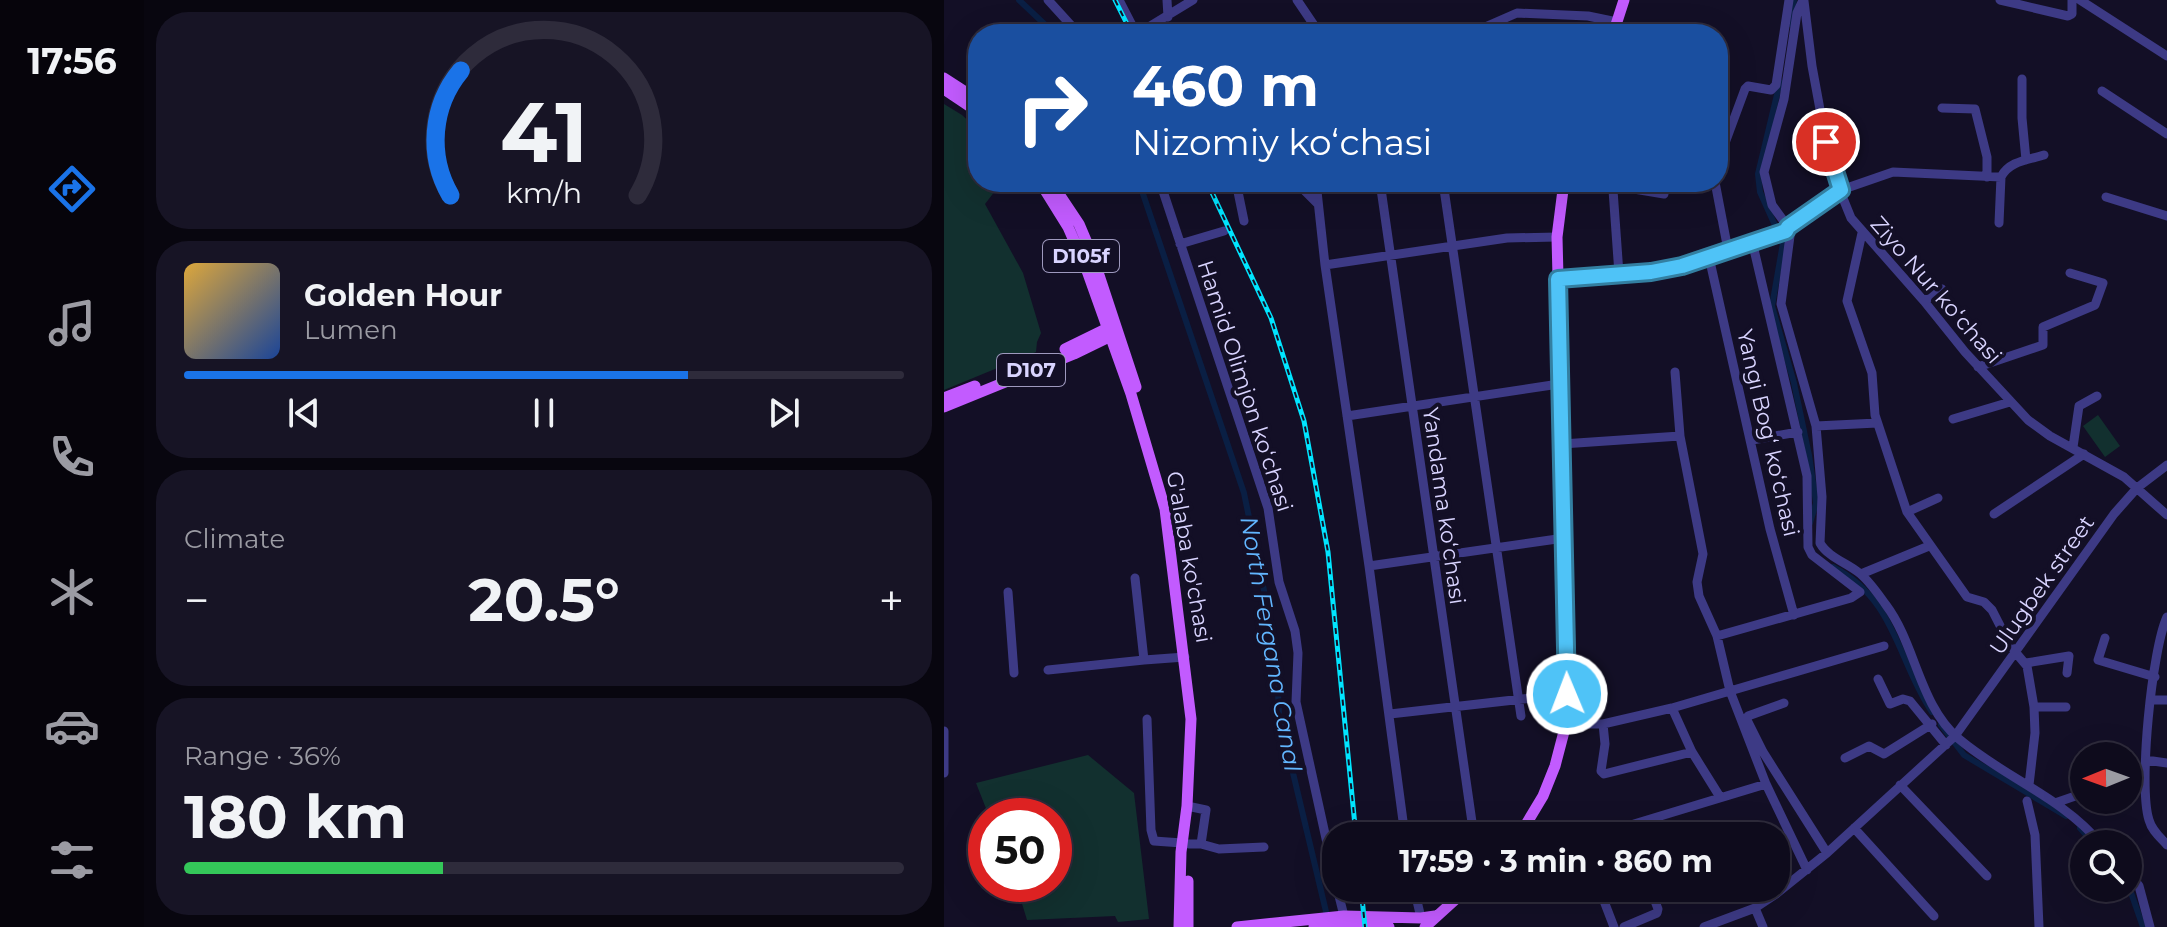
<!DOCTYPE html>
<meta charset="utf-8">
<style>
body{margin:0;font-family:Montserrat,sans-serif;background:#171425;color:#f1f3f6;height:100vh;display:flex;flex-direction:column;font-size:30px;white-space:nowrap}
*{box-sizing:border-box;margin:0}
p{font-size:26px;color:#9b9ba3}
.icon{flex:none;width:44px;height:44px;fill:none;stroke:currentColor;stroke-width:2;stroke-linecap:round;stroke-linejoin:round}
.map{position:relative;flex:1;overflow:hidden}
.side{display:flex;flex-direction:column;gap:12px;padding:12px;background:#08060f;width:800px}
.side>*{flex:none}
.banner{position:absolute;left:24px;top:24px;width:760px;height:168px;border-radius:32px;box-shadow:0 8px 32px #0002,0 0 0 2px #2e2b3b;background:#1a4fa0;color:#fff;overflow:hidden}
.needle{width:52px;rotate:269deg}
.controls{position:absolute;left:1126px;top:742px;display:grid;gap:16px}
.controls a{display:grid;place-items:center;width:72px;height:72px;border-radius:50%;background:#0e0b1c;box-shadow:0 8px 32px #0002,0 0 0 2px #2e2b3b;font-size:40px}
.speed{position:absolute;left:24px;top:798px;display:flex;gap:16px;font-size:40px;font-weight:700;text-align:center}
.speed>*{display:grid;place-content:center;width:104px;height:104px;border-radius:50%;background:#0e0b1c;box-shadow:0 8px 32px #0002,0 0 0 2px #2e2b3b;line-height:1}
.speed .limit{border:12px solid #d22;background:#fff;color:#111}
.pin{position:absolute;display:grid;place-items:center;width:68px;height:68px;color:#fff;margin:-34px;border:4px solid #fff;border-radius:50%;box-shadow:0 2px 8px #0007}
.me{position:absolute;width:88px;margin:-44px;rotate:359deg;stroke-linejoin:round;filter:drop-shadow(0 0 6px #0008)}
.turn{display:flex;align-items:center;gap:28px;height:168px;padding:0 32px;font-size:36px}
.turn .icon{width:104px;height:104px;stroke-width:2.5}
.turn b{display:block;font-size:56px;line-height:68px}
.big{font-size:60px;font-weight:700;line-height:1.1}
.side .tile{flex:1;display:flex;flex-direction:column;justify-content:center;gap:12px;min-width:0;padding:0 28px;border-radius:32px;background:#171425}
.side .dial{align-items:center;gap:0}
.dial svg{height:208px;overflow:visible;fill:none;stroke:#2e2b3b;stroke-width:7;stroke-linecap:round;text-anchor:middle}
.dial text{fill:#f1f3f6;stroke:none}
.song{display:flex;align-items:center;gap:24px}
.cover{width:96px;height:96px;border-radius:12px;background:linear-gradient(135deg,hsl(40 70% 55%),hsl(220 70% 35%))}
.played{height:8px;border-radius:4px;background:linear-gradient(90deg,#1a73e8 70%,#2e2b3b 70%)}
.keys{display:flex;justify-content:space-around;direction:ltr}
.heat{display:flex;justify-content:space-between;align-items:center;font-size:44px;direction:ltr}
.charge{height:12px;border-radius:6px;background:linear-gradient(90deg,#34c759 36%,#2e2b3b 0)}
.trip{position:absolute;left:378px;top:822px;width:468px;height:80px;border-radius:32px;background:#0e0b1c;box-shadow:0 8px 32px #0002,0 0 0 2px #2e2b3b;font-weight:700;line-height:80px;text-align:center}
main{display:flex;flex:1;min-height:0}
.tab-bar{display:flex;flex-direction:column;width:144px;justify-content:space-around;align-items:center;background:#06040b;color:#9b9ba3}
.tab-bar .icon{width:56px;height:56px}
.tab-bar .on{color:#1a73e8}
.tab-bar b{font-size:36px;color:#f1f3f6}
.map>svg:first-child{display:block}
</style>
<main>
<nav class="tab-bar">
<b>17:56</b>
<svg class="icon on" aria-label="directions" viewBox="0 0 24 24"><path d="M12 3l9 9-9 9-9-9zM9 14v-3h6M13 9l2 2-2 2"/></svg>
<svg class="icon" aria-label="music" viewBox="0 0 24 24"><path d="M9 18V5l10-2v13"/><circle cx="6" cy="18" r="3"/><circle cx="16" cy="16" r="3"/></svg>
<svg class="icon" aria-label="phone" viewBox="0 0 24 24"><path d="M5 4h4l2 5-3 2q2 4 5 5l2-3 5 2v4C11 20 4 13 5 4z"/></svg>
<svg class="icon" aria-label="climate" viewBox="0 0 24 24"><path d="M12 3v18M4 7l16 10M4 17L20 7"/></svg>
<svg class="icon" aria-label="car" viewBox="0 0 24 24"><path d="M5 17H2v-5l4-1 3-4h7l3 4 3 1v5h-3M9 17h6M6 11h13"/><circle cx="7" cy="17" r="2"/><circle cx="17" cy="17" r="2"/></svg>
<svg class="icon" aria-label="filters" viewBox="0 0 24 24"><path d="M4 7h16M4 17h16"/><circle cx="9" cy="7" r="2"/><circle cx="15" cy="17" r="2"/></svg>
</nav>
<section class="side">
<div class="tile dial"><svg viewBox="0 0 100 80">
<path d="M14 69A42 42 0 1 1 86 69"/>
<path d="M14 69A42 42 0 0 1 18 21" stroke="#1a73e8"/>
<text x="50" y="56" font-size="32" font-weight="700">41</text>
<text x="50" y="72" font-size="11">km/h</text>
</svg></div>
<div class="tile">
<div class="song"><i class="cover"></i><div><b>Golden Hour</b><p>Lumen</p></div></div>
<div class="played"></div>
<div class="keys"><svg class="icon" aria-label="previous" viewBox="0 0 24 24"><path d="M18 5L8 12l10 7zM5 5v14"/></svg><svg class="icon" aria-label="pause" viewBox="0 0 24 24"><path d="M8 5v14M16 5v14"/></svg><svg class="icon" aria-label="next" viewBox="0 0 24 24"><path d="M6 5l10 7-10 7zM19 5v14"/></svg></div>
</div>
<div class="tile"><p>Climate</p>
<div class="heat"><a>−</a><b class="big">20.5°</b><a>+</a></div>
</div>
<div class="tile"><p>Range · 36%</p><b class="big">180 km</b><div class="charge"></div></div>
</section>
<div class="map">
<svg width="1223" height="927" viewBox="0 0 1223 927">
<rect width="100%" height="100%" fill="#130f26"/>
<path fill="#12302f" d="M0 104 18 115 34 130V182H58L41 204 79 273 97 333 93 342 92 352 0 390Z
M1154 415 1176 446 1161 457 1139 426Z
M144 755 190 793 205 919 174 922 171 916 83 920 72 884H110V816H45L32 783Z"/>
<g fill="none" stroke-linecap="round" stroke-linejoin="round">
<path stroke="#0a1f44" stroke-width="6" d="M75 0 111 34
M846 24 850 0
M836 82 814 174 816 192 839 243 828 306 850 383 865 455 872 503 866 523
M195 182 300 493 332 649 335 714 384 920
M889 567C952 599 953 660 988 712
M997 725 1020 755 1122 816
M1136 828 1150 844
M1184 884 1199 927"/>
<path stroke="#3d3a85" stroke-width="9" d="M104 0 135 34
M175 0 190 29 198 31
M223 0 224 17
M353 0 376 34
M859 0 853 13 840 99 820 172 828 205 844 227 846 236 837 304 872 426 878 497 876 543C883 556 902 563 914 572 925 580 934 594 942 605 972 645 975 705 1015 739 1061 778 1118 797 1157 844
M1056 0 1124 16 1128 14V0
M1136 0 1223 56
M860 1 868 66 882 142 892 181 907 218 980 301 1021 352 1084 420 1106 436 1180 477 1223 515
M200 34 198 31 249 0
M525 34 573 13 644 16 673 22
M1078 79V118L1082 160
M1158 91 1223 134
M998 108 1031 109 1043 157V177
M774 162 801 89 804 86 827 90 832 85 845 0
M216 182 324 508 335 582 351 631 354 653 352 702 392 884
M292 182 300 221
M359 182 361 191 373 203
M372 182 381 265 425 566 461 836
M436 182 530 836
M499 182 577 716
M771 182 784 250
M617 189H690L720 194
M669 190 675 274
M1162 197 1223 216
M1055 223 1057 177
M918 233 903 301 928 373 931 415 963 512 1023 597 1040 602 1048 610 1067 647 1083 666 1090 707 1091 733 1085 785
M236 244 280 231
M765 257 826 529 850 615
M381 265 563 238 613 237
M614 279 707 272 765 257 842 231 897 190 949 172 1057 177C1065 161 1084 160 1100 155
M980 301 998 289
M1034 367 1099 345V327L1151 305 1159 283 1126 273
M731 372 736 436 759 554 753 582 755 596 773 636 786 691 822 784 863 870
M403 416 615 384
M1009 419 1066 402
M872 426 933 423
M808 440 854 432
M618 444 736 436
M1129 447 1135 406 1153 396
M963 512 994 498
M1050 514 1140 454
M425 566 620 538
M917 574 985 546
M191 578 200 660 241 657
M64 592 70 673
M1223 617C1208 649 1194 787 1205 820 1208 831 1216 837 1223 845
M773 636 907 598 916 592 868 555 864 547 863 476 808 241
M1161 638 1154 660 1211 677
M1082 663 1125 656 1123 673
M104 670 200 660
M934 679 946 704 959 699 966 701 1002 745
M1207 700H1223
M840 703 804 716 803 720 819 752 883 853
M1090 707H1122
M728 708 748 752 776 797
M446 714 623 694
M203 719 207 830 210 841 238 843
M622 724H659L728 708 940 646
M659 724 661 744 657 771 660 774 748 752
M0 731V773
M901 758 925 746 940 754 988 724
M1202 760 1223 763
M956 785 1043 876
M1184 787H1200
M1083 801 1091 835 1095 927
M1111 803 1140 793
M243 806 262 810 257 844H245
M910 828 990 916
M688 836 687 826 690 824 822 784
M257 844 275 849 320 847
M1184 871 1195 886 1206 927
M393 888 401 920
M470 888 477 918
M655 888 670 927
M811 908 819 927
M680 927 713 913 714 909 706 888
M760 927 811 908 832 894 883 853 1011 736 1170 514 1193 488 1223 465"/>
<path stroke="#c25bff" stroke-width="11" d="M669 34 680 0
M0 78 34 100
M0 89 34 112
M96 182 124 227 142 268 187 394 221 509 247 719 243 806 237 852 235 927
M107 182 135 224 149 257 192 387
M121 349 166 327
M0 398 31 386
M0 407 130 354 169 335
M575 836 599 796 611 766 622 724V598L613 237 620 182
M244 881V927
M293 927 400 916 477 918 491 916
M370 927 402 925 445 927
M481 927 524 888"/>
<defs>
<path id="rail" d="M171 0 188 34
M263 182 327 318 360 421 384 552 412 836
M417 888 421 927"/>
</defs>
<use href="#rail" stroke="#00e5ff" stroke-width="5"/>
<use href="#rail" stroke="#130f26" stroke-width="2" stroke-dasharray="6" stroke-linecap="butt"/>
</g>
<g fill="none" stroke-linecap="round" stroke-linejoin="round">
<defs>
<path id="route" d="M623 694 614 279 707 272 738 266 842 231 844 227 897 190 882 142"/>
</defs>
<use href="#route" stroke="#337fa1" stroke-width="20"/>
<use href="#route" stroke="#4fc3f7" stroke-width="14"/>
</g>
<g text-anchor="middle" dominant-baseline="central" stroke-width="8" stroke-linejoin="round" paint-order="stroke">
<g fill="#130f26" stroke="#9e99be" stroke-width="2">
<rect x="99" y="240" width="76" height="32" rx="6"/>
<rect x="53" y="354" width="68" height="32" rx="6"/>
</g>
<g font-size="20" font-weight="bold" fill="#d9d4ff">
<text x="137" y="256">D105f</text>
<text x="87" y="370">D107</text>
</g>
<g font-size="22" fill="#d9d4ff" stroke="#130f26">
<text transform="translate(992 290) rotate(49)">Ziyo Nur koʻchasi</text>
<text transform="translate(301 386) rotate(72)">Hamid Olimjon koʻchasi</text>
<text transform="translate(824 433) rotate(77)">Yangi Bogʻ koʻchasi</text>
<text transform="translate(500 506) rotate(82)">Yandama koʻchasi</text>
<text transform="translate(245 557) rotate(80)">G'alaba ko'chasi</text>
<text transform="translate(1098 585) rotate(-55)">Ulugbek street</text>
</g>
<g font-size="24" font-style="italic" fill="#62b6ff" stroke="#130f26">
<text transform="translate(327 644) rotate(80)">North Fergana Canal</text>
</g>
</g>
</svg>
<div class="controls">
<a><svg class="needle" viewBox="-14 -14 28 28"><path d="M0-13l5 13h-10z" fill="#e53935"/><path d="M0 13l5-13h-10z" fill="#9b9ba3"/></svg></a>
<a><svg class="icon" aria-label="search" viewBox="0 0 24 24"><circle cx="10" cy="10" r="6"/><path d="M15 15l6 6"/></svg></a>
</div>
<div class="speed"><div class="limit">50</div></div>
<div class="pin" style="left:882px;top:142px;background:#d93025"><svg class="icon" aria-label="arrive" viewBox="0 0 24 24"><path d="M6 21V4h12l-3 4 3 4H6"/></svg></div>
<svg class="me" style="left:623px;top:694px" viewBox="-20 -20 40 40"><circle r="17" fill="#4fc3f7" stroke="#fff" stroke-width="3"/><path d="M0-11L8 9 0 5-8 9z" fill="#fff"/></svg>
<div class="trip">17:59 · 3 min · 860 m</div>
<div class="banner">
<div class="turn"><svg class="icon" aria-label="right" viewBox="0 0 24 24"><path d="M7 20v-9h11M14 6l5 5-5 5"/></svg><div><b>460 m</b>Nizomiy koʻchasi</div></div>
</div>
</div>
</main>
